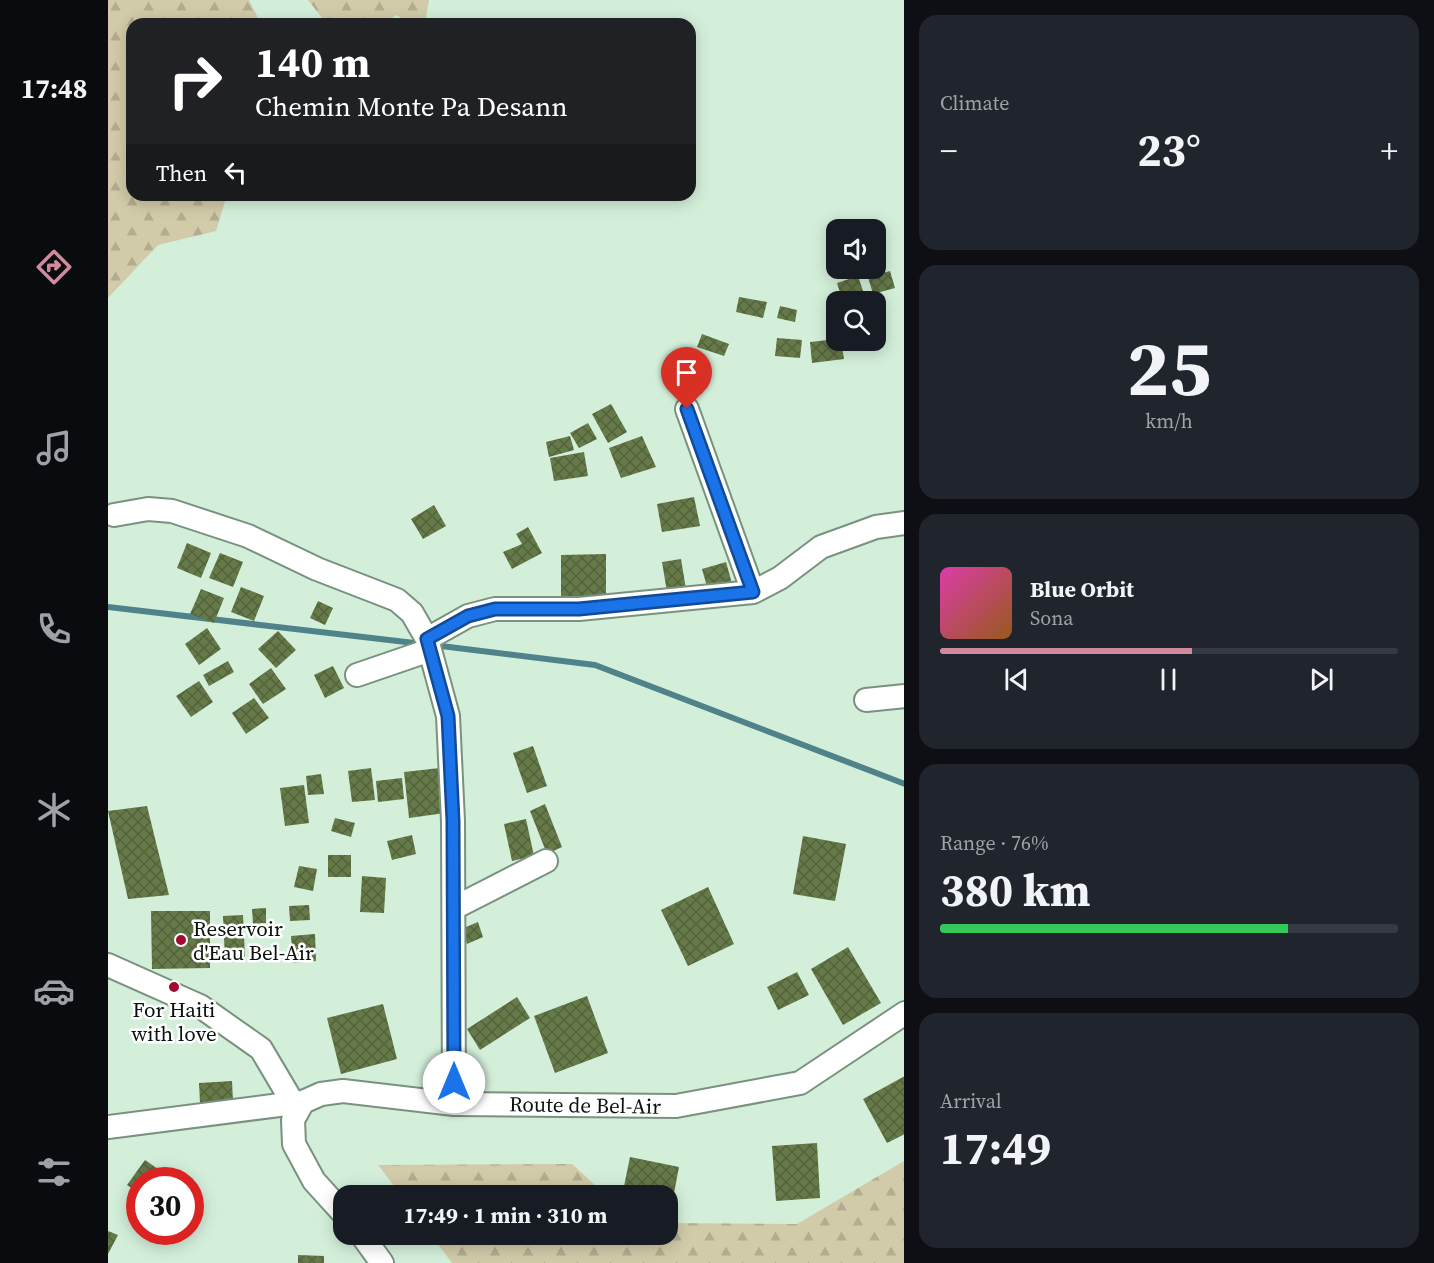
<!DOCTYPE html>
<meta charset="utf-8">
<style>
body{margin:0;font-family:"Source Serif 4",serif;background:#20242c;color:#f1f3f6;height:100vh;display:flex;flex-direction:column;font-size:22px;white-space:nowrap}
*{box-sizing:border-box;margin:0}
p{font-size:20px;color:#9ea1a6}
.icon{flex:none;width:33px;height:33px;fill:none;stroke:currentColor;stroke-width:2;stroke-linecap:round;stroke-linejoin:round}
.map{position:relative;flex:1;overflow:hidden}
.details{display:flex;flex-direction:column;gap:15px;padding:15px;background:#0d0f14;width:530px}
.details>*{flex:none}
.hud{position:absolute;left:18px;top:18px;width:570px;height:183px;border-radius:18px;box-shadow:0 3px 15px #0003;background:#202124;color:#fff;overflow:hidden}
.fabs{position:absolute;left:718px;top:219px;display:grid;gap:12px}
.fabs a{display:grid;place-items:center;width:60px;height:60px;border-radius:12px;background:#171b24;box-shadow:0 3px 15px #0003;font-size:30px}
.speed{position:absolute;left:18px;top:1167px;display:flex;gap:12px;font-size:30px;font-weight:700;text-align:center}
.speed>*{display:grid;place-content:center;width:78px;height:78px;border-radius:50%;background:#171b24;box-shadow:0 3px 15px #0003;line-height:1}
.speed .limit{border:9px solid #d22;background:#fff;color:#111}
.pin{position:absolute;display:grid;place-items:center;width:51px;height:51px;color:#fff;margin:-62px -26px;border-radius:50% 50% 50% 0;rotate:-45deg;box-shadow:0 0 6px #0007}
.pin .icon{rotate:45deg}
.me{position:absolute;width:66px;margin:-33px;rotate:0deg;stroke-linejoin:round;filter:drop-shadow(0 0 4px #0008)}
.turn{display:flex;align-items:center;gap:21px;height:126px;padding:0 30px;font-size:27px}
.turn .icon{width:78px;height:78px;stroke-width:2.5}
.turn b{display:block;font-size:42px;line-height:51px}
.then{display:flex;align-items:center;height:57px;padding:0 30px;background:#0003;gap:12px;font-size:22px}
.big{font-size:45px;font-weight:700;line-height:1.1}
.details .tile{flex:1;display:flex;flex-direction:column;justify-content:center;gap:9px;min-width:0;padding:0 21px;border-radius:18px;background:#20242c}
.details .dial{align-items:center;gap:0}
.dial b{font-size:78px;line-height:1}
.song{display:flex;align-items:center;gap:18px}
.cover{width:72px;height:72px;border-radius:9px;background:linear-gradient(135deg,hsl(320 70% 55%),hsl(30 70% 35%))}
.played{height:6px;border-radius:3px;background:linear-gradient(90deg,#cf8a9e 55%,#363941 55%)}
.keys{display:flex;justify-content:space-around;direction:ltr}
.heat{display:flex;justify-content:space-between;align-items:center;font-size:33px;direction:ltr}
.charge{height:9px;border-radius:4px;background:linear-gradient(90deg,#34c759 76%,#363941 0)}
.trip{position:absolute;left:225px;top:1185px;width:345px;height:60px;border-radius:18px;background:#171b24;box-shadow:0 3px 15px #0003;font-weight:700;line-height:60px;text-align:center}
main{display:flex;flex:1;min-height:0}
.menu{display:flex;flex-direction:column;width:108px;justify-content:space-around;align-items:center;background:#090b0e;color:#9ea1a6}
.menu .icon{width:42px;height:42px}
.menu .on{color:#cf8a9e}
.menu b{font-size:27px;color:#f1f3f6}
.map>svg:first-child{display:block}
</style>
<main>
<nav class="menu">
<b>17:48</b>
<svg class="icon on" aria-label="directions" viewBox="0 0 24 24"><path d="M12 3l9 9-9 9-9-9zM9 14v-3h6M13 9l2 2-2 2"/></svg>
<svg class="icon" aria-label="music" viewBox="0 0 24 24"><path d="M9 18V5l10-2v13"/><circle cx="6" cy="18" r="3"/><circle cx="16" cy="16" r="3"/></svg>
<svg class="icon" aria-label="phone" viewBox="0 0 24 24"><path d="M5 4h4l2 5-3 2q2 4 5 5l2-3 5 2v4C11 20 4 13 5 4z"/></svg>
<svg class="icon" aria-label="climate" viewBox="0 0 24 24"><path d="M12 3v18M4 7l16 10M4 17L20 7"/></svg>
<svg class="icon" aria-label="car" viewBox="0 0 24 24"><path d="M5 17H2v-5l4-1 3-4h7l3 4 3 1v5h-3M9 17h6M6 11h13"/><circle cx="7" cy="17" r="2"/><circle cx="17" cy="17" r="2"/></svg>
<svg class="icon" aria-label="filters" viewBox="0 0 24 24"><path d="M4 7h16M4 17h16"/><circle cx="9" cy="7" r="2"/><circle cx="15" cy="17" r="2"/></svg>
</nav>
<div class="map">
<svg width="797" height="1263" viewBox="0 0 797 1263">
<defs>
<pattern id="forest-firs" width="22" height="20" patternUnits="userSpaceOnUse" patternTransform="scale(1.5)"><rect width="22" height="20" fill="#d2cba9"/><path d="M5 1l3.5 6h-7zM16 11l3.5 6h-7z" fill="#b3ad90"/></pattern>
<pattern id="building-cross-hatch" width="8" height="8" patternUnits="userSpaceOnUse" patternTransform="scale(1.5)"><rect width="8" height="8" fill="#667949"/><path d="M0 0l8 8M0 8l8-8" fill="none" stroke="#52623b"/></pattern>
</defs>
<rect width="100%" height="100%" fill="#d3efda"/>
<path fill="url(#forest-firs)" d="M0 0H141L153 24H24V195H119L108 231 50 245 0 298Z
M200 0H321L317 24H305L288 15 276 24H219Z
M796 1161V1263H344L323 1235 560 1234V1223L689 1224Z
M464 1164 498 1195H293L270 1165Z"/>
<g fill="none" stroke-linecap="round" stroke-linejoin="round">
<path stroke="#4f8389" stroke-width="6" d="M0 607 315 644
M325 645 487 665 797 784"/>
</g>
<path fill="url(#building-cross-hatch)" d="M770 243 778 258 768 264V245Z
M782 271 787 288 765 294 760 277Z
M750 276 756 294 735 302 729 283Z
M631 297 659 302 655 318 628 312Z
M672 306 689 310 687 322 669 318Z
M594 334 621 344 616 356 589 347Z
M669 338 694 340 692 358 667 356Z
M729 339 733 340 736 359 704 363 702 342Z
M579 367 601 376 594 394 572 385Z
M503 404 519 432 500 443 484 414Z
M480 423 489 439 471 448 462 433Z
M462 436 466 450 441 457 438 442Z
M534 436 548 467 513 478 501 448Z
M476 452 480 476 446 481 442 458Z
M586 497 592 526 554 532 549 504Z
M326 505 338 526 315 539 303 519Z
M420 527 434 553 404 569 395 552 414 544 408 534Z
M79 543 103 553 93 578 69 568Z
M112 553 135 562 125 587 101 578Z
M498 554V602L453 603V555Z
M573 559 579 595 560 598 554 562Z
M618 562 625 587 601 594 594 569Z
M133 587 156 596 146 621 123 612Z
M93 589 116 598 106 623 82 614Z
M210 601 225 608 217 625 202 618Z
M99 628 113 649 91 665 77 644Z
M170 631 188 650 168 668 150 649Z
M120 661 126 672 101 686 95 675Z
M225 666 236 688 217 698 206 675Z
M163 668 178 689 155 704 141 684Z
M91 681 105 702 83 717 68 696Z
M146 698 161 718 138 734 124 713Z
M425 746 439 786 419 793 405 753Z
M263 768 267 800 244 802 240 771Z
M332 768 337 813 301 818 296 772Z
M213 774 216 794 200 795 198 776Z
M294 778 296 799 270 802 268 781Z
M196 785 201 823 177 826 172 788Z
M437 804 454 847 439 854 422 811Z
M39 806 61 895 20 899 0 811Z
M227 818 247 823 243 837 223 831Z
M418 819 426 856 404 861 396 824Z
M304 835 308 854 284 860 279 841Z
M695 836 738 844 727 901 685 894Z
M220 855H243V877H220Z
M191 866 209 869 205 891 186 887Z
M254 876 278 878 276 913 252 912Z
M600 887 626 944 580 966 553 910Z
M201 905 202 920 182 921 181 906Z
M158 908V923L145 924 144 909Z
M43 911H102V968L44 969Z
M135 915 137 957 117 958 115 916Z
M370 922 375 937 359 944 353 929Z
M207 934 208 961 185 963 183 936Z
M740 947 773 1003 735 1025 703 969Z
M689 972 701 995 670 1010 659 987Z
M479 996 500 1053 447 1073 426 1016Z
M409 997 422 1018 372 1050 359 1029Z
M275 1004 289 1059 233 1074 219 1018Z
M797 1076V1134L779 1143 755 1099Z
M124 1081 125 1101 92 1103 91 1083Z
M709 1143 712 1198 668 1201 664 1146Z
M522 1157 571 1167 562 1214H560V1196H514Z
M37 1160 66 1180H32V1194L19 1185Z
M27 1199 32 1201V1217L20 1212Z
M0 1231 10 1235 0 1254Z
M190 1255 216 1256V1263H190Z"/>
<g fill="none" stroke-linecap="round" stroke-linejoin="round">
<defs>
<path id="minor" d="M579 409 645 592
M6 515 40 509 64 511 140 536 209 569 289 600 304 613 319 639 340 716 345 821 346 1104
M319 639 360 616 387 609H471L645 592 672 578 713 547 768 527 797 523
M249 675 322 650
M758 700 797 696
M346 908 438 861
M0 965 92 1006 153 1049 185 1103
M0 1127 195 1102
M236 1214 206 1181 186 1144 185 1120 195 1102 213 1094 235 1091 346 1104 568 1106 692 1083 797 1013
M253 1234 274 1263"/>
</defs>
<use href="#minor" stroke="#79927f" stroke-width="26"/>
<use href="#minor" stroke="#fff" stroke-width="22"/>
</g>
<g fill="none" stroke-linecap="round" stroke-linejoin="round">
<defs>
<path id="route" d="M346 1082 345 821 340 716 319 639 360 616 387 609H471L645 592 579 409"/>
</defs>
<use href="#route" stroke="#114b97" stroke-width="15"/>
<use href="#route" stroke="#1a73e8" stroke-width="10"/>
</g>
<g fill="#a50932" stroke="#fff" stroke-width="2">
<circle cx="73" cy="940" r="6"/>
<circle cx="66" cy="987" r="6"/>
</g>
<g text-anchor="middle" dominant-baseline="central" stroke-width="5" stroke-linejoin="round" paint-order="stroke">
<g font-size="21" fill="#09120c" stroke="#fff" text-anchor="start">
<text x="85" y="928">Reservoir<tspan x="85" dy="24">d'Eau Bel-Air</tspan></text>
<text x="66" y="1009" text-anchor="middle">For Haiti<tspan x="66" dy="24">with love</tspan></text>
</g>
<g font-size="21" fill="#09120c" stroke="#fff">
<text transform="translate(477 1105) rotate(1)">Route de Bel-Air</text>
</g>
</g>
</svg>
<div class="fabs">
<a><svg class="icon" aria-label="sound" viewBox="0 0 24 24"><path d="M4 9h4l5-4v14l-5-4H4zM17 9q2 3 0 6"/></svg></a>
<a><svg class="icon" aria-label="search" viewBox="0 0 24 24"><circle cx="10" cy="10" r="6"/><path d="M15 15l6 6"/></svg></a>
</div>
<div class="speed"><div class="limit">30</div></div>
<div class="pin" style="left:579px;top:409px;background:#d93025"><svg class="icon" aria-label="arrive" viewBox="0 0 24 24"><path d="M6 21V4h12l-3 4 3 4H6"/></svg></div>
<svg class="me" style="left:346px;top:1082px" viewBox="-20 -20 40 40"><circle r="19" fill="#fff"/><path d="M0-13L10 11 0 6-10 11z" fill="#1a73e8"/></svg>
<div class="trip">17:49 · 1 min · 310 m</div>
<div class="hud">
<div class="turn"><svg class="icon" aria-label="right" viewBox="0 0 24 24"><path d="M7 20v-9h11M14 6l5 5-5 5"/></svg><div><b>140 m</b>Chemin Monte Pa Desann</div></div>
<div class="then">Then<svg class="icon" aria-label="left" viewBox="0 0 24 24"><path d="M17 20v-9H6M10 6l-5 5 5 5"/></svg></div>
</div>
</div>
<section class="details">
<div class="tile"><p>Climate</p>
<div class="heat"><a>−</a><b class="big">23°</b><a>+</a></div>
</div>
<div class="tile dial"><b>25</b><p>km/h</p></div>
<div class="tile">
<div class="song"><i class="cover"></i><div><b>Blue Orbit</b><p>Sona</p></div></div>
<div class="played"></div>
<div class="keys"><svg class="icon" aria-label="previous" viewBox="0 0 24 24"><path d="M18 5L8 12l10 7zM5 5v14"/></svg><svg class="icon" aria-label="pause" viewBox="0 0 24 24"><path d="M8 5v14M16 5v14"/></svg><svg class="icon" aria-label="next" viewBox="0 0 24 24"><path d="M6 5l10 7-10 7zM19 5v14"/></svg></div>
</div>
<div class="tile"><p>Range · 76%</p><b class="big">380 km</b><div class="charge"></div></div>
<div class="tile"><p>Arrival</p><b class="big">17:49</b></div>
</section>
</main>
